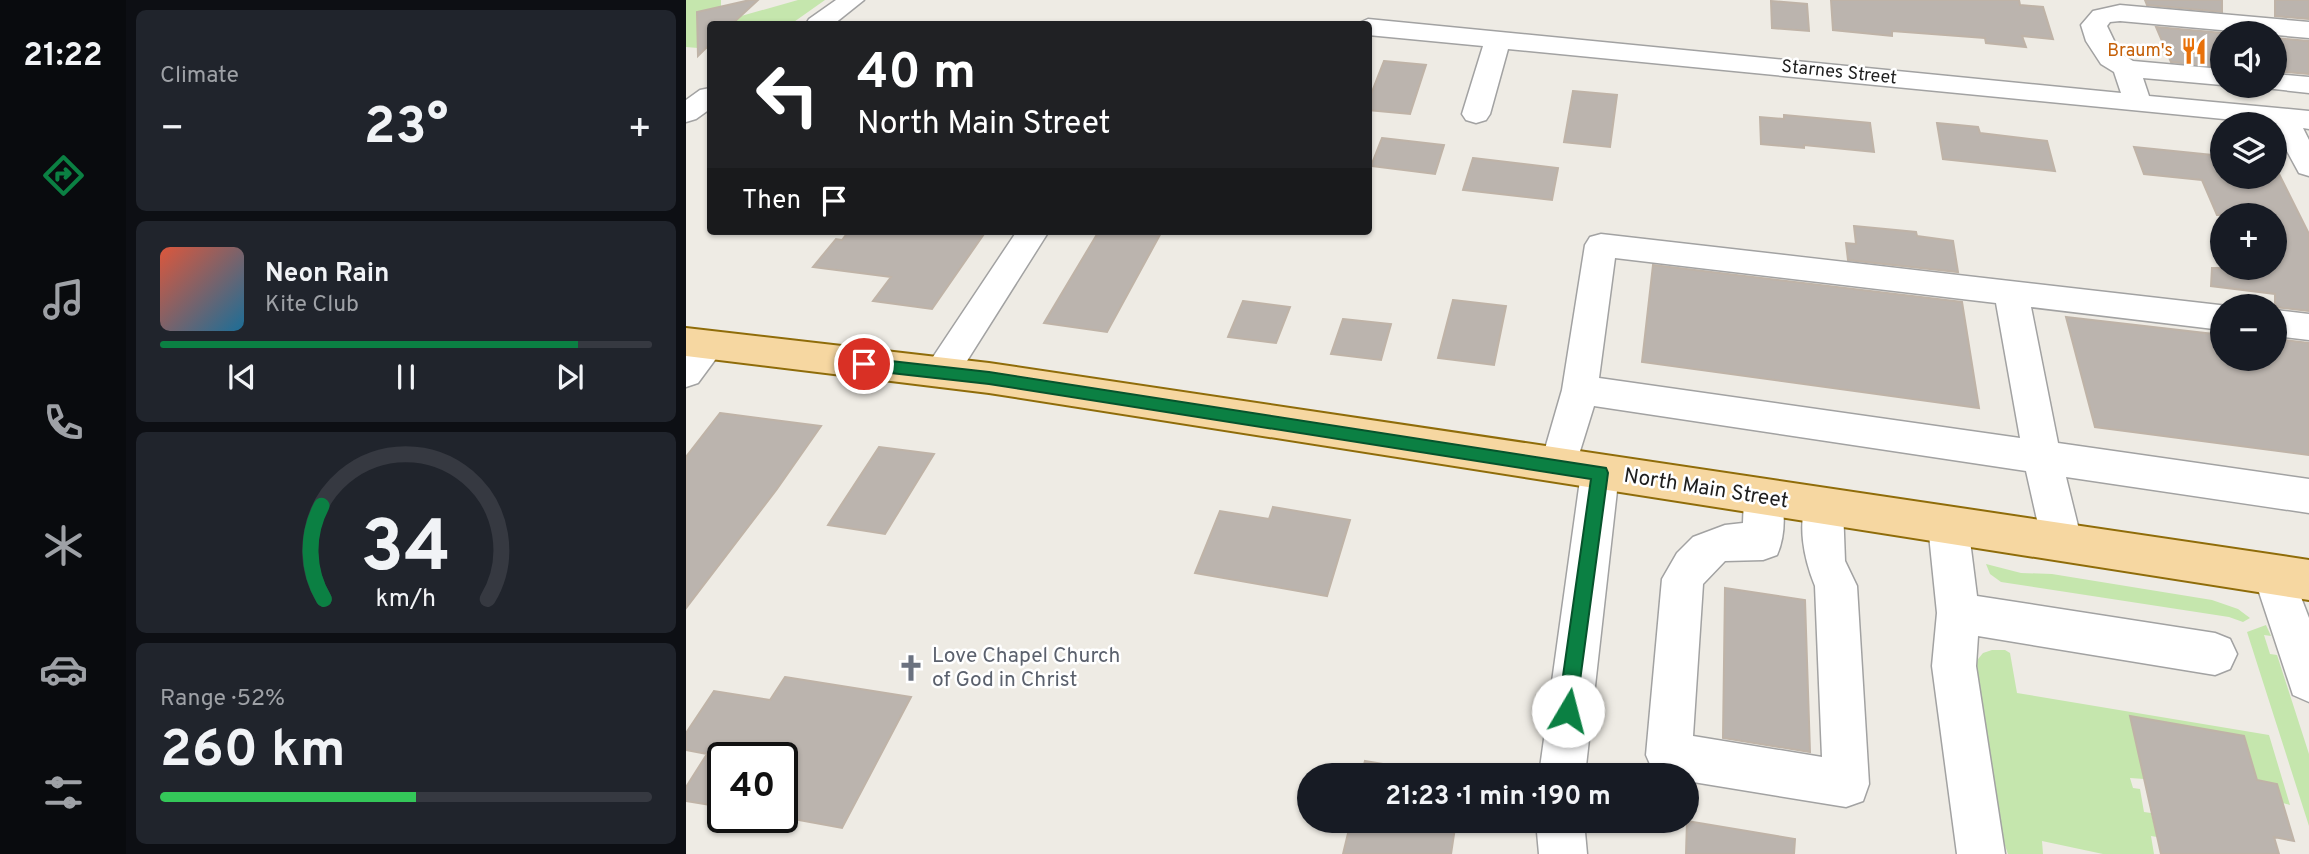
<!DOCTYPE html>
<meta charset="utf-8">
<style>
body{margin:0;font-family:Overpass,sans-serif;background:#20242c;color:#f1f3f6;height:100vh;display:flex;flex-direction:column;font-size:26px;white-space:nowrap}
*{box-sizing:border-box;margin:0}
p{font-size:23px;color:#9ea1a6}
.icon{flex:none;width:38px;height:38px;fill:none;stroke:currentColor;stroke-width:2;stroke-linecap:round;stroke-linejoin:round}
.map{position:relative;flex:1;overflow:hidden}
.drawer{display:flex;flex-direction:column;gap:10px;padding:10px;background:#0d0f14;width:560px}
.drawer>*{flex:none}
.guide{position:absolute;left:21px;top:21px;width:665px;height:214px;border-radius:7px;box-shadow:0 2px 5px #0004;background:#202124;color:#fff;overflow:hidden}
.tools{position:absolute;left:1524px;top:21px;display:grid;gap:14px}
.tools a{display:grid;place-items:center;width:77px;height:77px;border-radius:50%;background:#171b24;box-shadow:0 2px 5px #0004;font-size:35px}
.speed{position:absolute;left:21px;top:742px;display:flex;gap:14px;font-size:35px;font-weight:700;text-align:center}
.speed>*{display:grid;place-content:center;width:91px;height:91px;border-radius:50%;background:#171b24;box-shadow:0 2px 5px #0004;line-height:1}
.speed .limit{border:4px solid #111;border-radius:10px;background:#fff;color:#111}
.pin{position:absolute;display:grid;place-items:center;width:60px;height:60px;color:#fff;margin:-30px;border:4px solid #fff;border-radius:50%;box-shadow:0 2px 7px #0007}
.me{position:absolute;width:77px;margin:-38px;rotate:8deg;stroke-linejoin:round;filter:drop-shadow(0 0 5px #0008)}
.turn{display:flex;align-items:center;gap:24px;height:147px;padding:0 35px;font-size:32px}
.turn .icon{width:91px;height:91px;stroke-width:2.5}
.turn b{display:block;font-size:49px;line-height:60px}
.then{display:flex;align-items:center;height:66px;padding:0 35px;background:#0003;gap:14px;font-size:26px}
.big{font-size:52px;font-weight:700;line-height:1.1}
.drawer .tile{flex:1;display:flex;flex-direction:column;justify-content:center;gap:10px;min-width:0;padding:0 24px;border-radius:10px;background:#20242c}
.drawer .dial{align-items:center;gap:0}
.dial svg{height:182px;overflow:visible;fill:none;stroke:#363941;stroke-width:7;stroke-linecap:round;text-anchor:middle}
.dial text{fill:#f1f3f6;stroke:none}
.song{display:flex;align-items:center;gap:21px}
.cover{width:84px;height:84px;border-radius:10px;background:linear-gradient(135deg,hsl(10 70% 55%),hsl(200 70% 35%))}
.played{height:7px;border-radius:4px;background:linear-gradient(90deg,#0b8043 85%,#363941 85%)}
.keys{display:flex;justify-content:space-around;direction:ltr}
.heat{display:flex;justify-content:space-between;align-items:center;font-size:38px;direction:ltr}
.charge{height:10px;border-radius:5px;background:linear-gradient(90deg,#34c759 52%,#363941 0)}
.trip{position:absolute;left:611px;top:763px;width:402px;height:70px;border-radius:35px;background:#171b24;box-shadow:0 2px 5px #0004;font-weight:700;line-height:70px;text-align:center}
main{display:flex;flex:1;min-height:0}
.tab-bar{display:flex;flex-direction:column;width:126px;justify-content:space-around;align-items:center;background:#090b0e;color:#9ea1a6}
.tab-bar .icon{width:49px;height:49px}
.tab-bar .on{color:#0b8043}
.tab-bar b{font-size:32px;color:#f1f3f6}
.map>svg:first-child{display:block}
</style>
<main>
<nav class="tab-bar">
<b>21:22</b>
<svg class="icon on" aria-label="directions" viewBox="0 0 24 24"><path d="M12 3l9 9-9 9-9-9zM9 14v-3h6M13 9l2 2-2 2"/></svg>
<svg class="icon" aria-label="music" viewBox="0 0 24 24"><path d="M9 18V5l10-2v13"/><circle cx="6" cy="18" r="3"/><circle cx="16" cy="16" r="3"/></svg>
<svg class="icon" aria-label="phone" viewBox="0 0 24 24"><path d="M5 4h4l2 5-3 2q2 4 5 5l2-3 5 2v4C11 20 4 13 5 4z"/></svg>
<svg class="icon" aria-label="climate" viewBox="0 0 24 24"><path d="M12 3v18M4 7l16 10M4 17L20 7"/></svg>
<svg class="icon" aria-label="car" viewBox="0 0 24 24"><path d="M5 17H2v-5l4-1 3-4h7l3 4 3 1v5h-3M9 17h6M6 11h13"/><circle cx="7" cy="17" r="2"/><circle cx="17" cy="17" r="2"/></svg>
<svg class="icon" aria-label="filters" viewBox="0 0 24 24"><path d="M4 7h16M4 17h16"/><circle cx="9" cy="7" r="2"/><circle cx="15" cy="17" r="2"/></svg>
</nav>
<section class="drawer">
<div class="tile"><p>Climate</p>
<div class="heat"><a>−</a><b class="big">23°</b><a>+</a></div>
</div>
<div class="tile">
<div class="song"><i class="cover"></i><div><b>Neon Rain</b><p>Kite Club</p></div></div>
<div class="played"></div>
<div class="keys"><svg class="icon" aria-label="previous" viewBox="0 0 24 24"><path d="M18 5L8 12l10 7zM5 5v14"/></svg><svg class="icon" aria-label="pause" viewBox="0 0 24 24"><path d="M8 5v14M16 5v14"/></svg><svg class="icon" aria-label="next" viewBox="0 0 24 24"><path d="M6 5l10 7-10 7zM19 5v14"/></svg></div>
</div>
<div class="tile dial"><svg viewBox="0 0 100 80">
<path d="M14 69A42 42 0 1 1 86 69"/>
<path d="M14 69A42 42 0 0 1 13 28" stroke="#0b8043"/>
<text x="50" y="56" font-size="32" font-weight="700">34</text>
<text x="50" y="72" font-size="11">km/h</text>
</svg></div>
<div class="tile"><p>Range · 52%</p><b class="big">260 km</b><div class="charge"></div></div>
</section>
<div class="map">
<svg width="1623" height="854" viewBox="0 0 1623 854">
<rect width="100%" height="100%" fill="#eeebe4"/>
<path fill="#c5e6ad" d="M0 0H35V7L13 28 112 0H139L105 24H24V49L0 47Z
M1300 564 1335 573 1366 574 1526 600 1552 609 1564 618 1557 622 1543 617 1315 582 1304 574Z
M1580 625 1585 636 1578 635 1584 654 1591 655 1623 754V826L1561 632Z
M1306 650H1319L1324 653 1331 693 1583 735 1604 805 1597 803 1591 784 1571 780 1558 736 1444 717 1458 779 1444 778 1447 788 1454 789 1458 812 1465 813 1471 837 1465 836 1468 854H1417L1356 841 1357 854H1322L1316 837 1288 664 1297 653Z"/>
<path fill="#bbb4ae" stroke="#bfb3a7" stroke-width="2" d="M64 0H72L46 24H24V44L12 56 11 12Z
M1145 0H1333L1334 5 1357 7 1367 39 1336 36 1340 47 1300 43 1299 38 1206 31V36L1147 30Z
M1459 0H1536V12L1461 5Z
M1589 0H1623V19L1589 16Z
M1085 1 1121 4 1123 31 1086 28Z
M1470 27 1536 33V67L1485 62Z
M1589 38 1623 41V74L1589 71Z
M698 61 740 65 724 114 682 110V102Z
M887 91 931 95 924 147 878 142Z
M1098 115 1184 123 1188 152 1118 145V148L1075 144 1074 117 1098 119Z
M1251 123 1292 127 1294 133 1361 141 1369 171 1257 159Z
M696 138 758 145 749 174 685 166Z
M1448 147 1536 156V177H1589V166L1623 234V311L1589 307V294L1525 286 1526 268H1589V215H1531L1516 180 1458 174Z
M787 158 872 168 866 200 777 190Z
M1168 226 1230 232 1231 236 1267 241 1272 272 1162 260 1160 243 1170 244Z
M163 231H300L246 309 187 301 205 277 127 267 150 239 156 240Z
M413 231H476L421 332 358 323Z
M967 265 1276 302 1293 408 956 362Z
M767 300 820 306 808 365 752 358Z
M557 301 604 307 590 343 542 337Z
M1380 317 1536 335V359H1589V339L1623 343V455L1409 427Z
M657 319 705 324 695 360 645 354Z
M34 413 135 426 91 489 0 608V457Z
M193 447 248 454 199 534 142 525Z
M587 507 664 520 641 596 509 573 534 511 583 519Z
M1039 588 1119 600 1124 752 1037 738Z
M99 677 225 697 156 828 96 817V758H37V807L0 801V787L21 754 0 750V733L28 691 84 700Z
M1444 716 1558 736 1571 780 1591 784 1608 841 1588 837 1593 854H1475Z
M679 761 763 775H675Z
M665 821H770L765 854H657Z
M1001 821 1109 839 1108 854H1000Z"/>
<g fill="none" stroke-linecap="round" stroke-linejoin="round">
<defs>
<path id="minor" d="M150 0H178L148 24H120L123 19Z
M1434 5 1623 22V38L1434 21 1424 22 1421 26 1434 53 1447 61 1536 69V85L1457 78 1463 96 1623 111V129L1617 128 1623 140V176L1613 173 1589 129V124L822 49 804 114 800 120 790 123 780 120 776 114 797 46 682 35V24H671L682 19 1435 93 1428 72 1415 64 1400 41 1395 25 1407 11Z
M1589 74 1623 77V93L1579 88 1578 86H1589Z
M24 88V109L10 119 0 122V100L14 90Z
M331 231H363L267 383 255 387 243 383 237 373 243 363Z
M915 234 1542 306H1536V330L1345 307 1372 443 1623 479V513L1380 477 1396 542 1390 555 1376 560 1362 555 1356 542 1340 471 908 406 886 477 873 482 860 477 854 466 876 390 899 245 904 237ZM929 258 1310 303 1334 438 913 378Z
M1589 310 1623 314V340L1589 336Z
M23 332 35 336 40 345 12 383 0 387V348L11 336Z
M914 457 927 461 933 473 899 775H853L895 473 901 461Z
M1077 481 1091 486C1100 506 1100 535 1091 555L1077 560 1039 561 1017 584 1007 736 1136 757 1129 586C1118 559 1110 522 1123 495L1137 490 1151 495 1157 507 1159 561 1171 586 1183 784 1177 801 1160 807 1001 781V775H976L967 771 960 755 976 579 991 553 1007 537 1039 525 1057 523 1058 498 1063 486Z
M1262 507 1276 513 1282 525 1291 596 1529 633 1544 639 1551 654 1544 669 1529 675 1292 636 1290 666 1319 854H1271L1246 666 1251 613 1242 525 1248 513Z
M1587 555 1601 561 1623 618V702L1607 695 1567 574 1573 561Z
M850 821H898L901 854H853Z"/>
<path id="major" d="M0 328 303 363 1623 560V600L303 393 0 356Z"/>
</defs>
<use href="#minor" stroke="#a2a2a2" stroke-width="3"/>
<use href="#major" stroke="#8f6c09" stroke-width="4"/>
<use href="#minor" fill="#fff" fill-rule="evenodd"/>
<use href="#major" fill="#f6d7a1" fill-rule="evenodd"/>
</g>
<path fill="#0b8043" stroke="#07532c" stroke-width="2" d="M178 358 303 372 920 468 922 473 889 718 882 721 875 718 872 711 905 479 303 384 178 370 170 364Z"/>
<defs>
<symbol id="restaurant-bare" viewBox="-9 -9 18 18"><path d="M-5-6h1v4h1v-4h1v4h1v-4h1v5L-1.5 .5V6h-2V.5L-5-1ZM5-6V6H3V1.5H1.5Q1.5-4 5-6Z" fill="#e8710a" stroke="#fff" stroke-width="2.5" paint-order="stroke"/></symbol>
<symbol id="church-bare" viewBox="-9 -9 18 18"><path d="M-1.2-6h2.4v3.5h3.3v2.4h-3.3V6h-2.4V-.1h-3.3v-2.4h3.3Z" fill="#6b7280" stroke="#fff" stroke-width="2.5" paint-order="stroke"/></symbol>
</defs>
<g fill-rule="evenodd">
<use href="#restaurant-bare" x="1489" y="32" width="38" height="38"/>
<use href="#church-bare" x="206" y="649" width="38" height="38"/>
</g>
<g text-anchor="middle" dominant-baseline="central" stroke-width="5" stroke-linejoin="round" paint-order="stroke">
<g font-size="18" fill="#c56008" stroke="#fff" text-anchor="end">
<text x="1487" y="51">Braum's</text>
</g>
<g font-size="18" fill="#1e1e1e" stroke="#fff">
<text transform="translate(1153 73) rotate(6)">Starnes Street</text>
</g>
<g font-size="21" fill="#1e1e1e" stroke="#fff">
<text transform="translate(1020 489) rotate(9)">North Main Street</text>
</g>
<g font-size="21" fill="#5b616d" stroke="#fff" text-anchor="start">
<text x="246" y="656">Love Chapel Church<tspan x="246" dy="24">of God in Christ</tspan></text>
</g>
</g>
</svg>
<div class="tools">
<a><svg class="icon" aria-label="sound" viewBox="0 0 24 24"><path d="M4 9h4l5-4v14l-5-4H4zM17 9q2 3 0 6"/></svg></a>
<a><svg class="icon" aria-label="layers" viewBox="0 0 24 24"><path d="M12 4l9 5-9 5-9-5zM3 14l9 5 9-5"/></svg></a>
<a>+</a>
<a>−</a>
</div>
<div class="speed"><div class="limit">40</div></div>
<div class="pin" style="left:178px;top:364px;background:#d93025"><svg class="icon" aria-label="arrive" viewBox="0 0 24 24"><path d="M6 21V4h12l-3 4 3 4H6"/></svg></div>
<svg class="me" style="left:882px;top:711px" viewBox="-20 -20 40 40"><circle r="19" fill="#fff"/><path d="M0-13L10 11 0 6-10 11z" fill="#0b8043"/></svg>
<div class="trip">21:23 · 1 min · 190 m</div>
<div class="guide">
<div class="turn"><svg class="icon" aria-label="left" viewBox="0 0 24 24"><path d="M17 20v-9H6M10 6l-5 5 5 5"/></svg><div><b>40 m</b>North Main Street</div></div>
<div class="then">Then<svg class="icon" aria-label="arrive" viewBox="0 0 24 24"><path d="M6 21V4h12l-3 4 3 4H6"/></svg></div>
</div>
</div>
</main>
